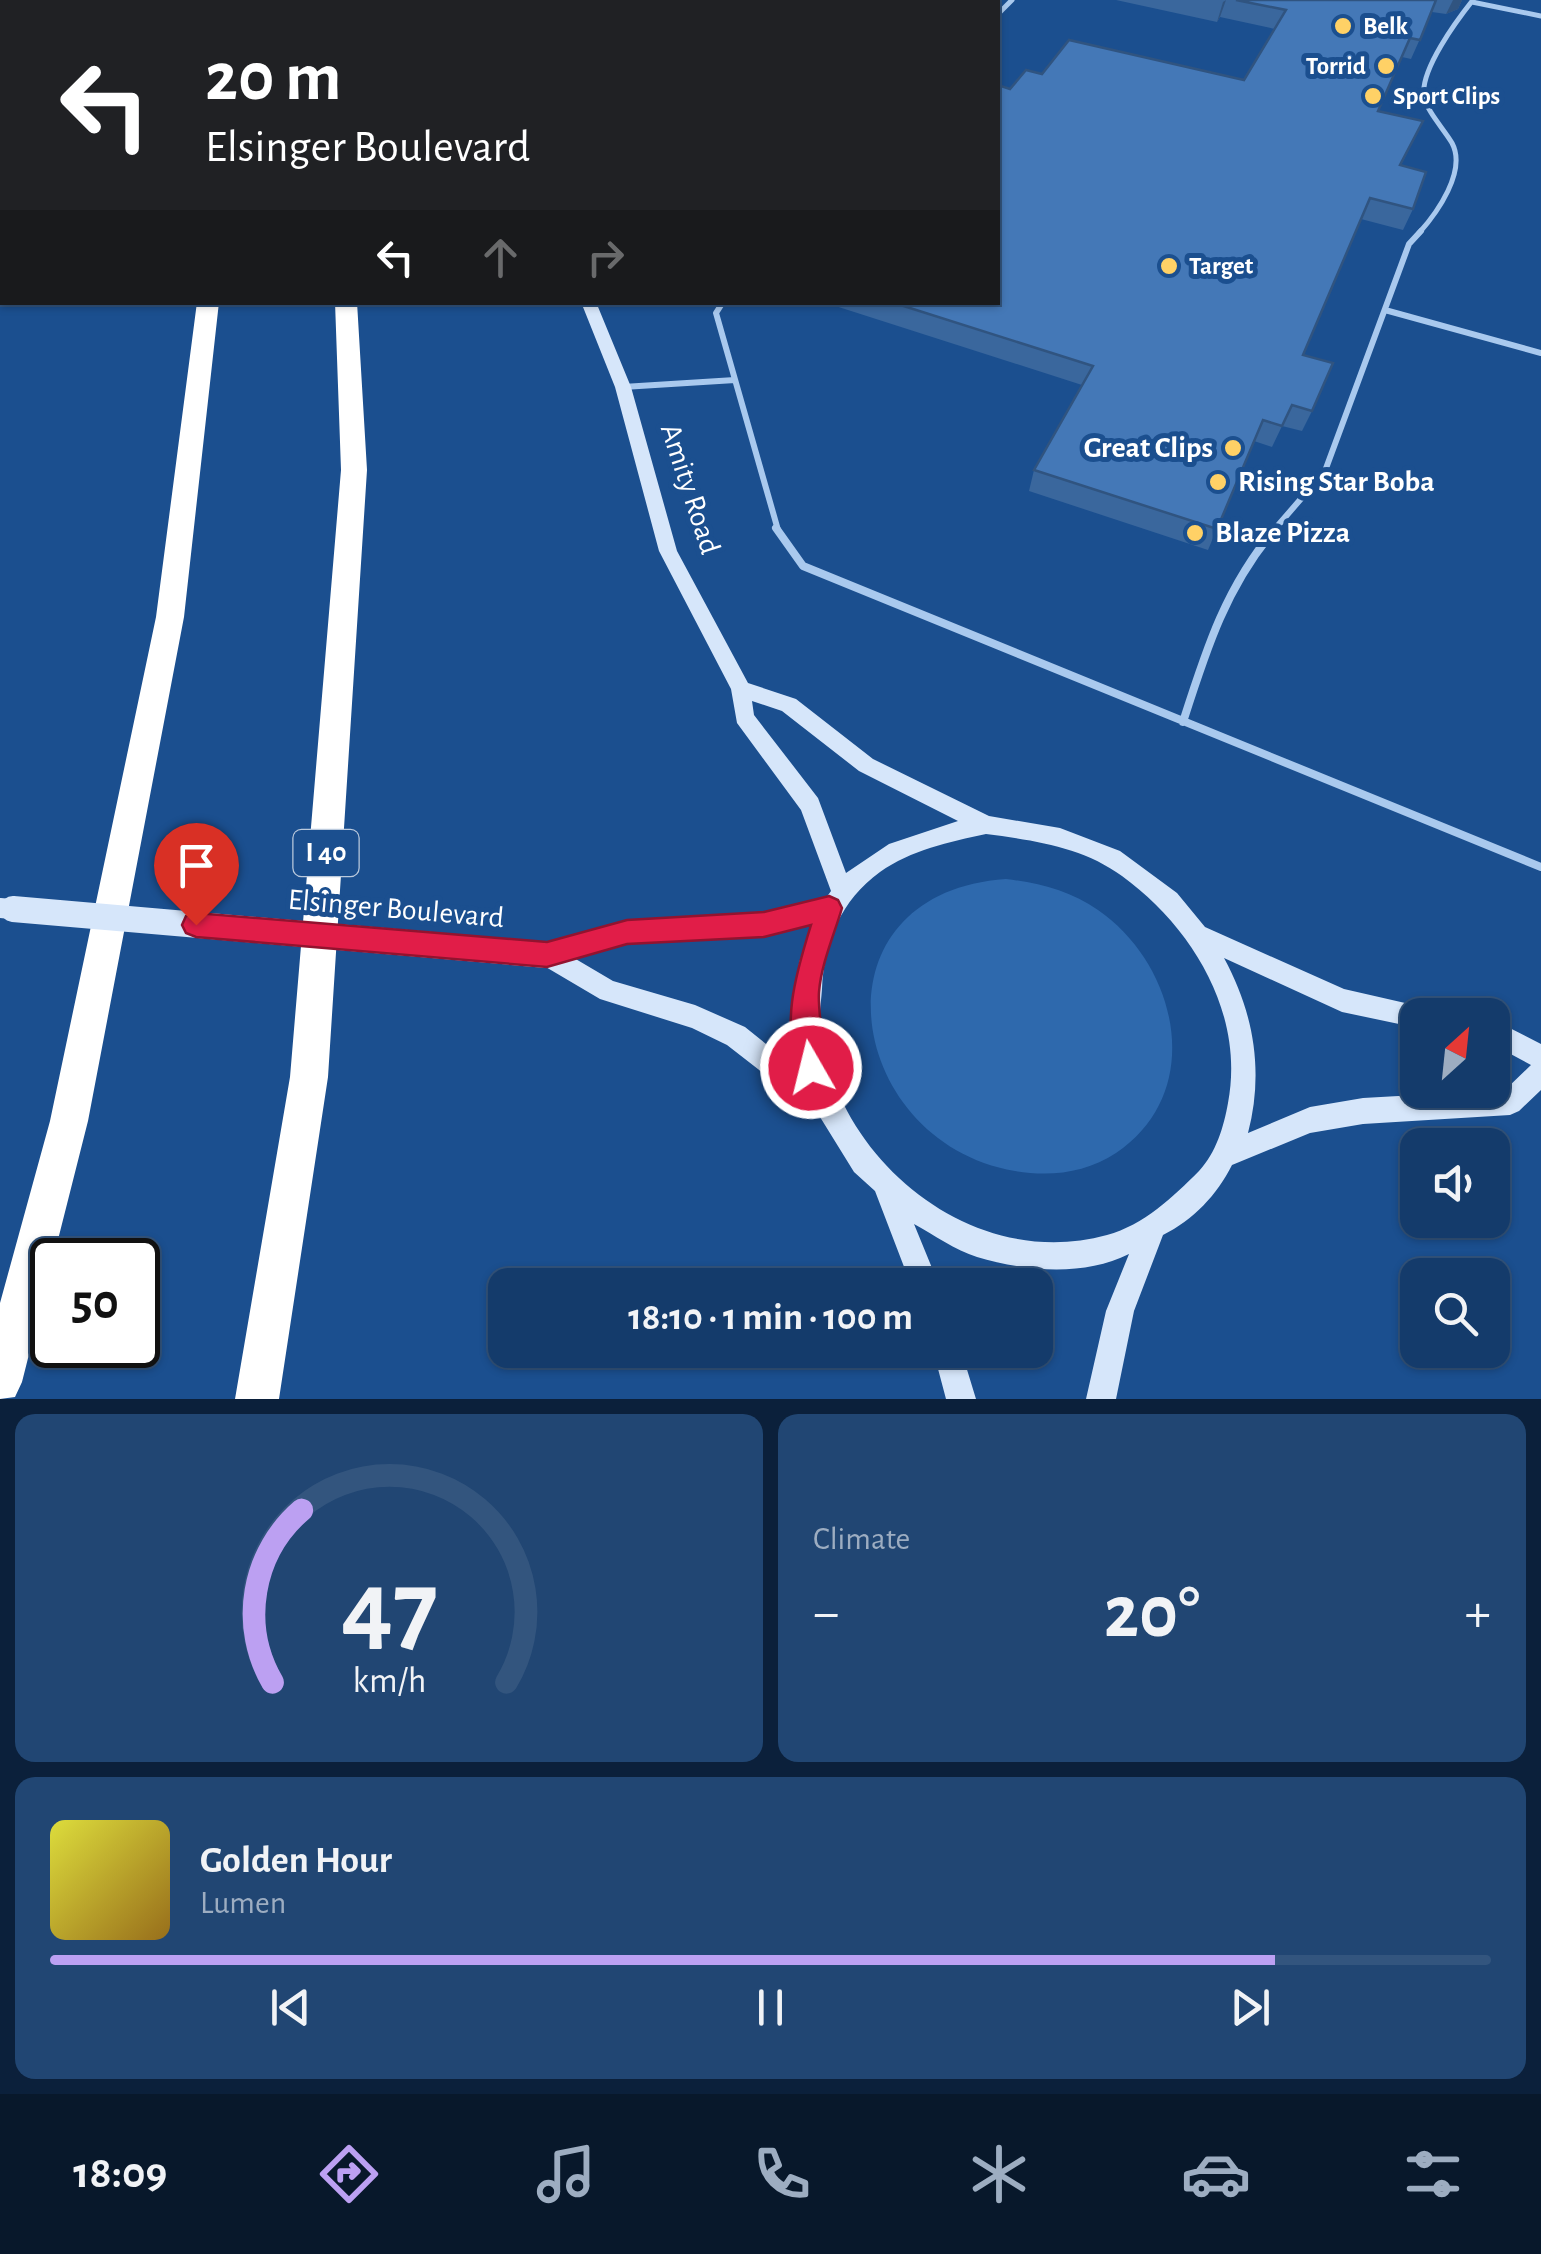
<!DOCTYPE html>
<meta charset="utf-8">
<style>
body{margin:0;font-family:"Alegreya Sans",sans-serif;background:#214673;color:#f1f3f6;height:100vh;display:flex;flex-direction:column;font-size:38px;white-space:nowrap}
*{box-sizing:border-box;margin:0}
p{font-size:32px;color:#9dadc1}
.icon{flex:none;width:55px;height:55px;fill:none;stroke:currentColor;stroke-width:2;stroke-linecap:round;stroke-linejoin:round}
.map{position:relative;height:1399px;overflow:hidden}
.drawer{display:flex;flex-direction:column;gap:15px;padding:15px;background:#0b203b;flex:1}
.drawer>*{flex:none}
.hud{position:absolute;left:0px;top:0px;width:1000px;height:305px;box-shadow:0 2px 8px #0004,0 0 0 2px #33557e;background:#202124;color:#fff;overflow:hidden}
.needle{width:65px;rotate:27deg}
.tools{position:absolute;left:1400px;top:998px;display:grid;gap:20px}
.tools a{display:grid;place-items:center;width:110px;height:110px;border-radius:20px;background:#143b6b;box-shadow:0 2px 8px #0004,0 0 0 2px #33557e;font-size:50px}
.speed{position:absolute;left:30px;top:1238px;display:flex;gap:20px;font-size:50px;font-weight:700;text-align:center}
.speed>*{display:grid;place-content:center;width:130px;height:130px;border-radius:50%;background:#143b6b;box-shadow:0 2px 8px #0004,0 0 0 2px #33557e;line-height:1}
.speed .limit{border:5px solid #111;border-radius:15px;background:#fff;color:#111}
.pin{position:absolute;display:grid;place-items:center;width:85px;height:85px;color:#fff;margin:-102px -42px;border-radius:50% 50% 50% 0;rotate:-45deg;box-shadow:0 0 10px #0007}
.pin .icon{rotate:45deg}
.me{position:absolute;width:110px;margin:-55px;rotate:352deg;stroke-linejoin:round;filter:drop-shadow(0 0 8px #0008)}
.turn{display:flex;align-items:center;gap:35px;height:210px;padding:0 40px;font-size:45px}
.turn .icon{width:130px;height:130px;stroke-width:2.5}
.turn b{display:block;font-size:70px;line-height:85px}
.lanes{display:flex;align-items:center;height:95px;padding:0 40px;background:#0003;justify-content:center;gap:50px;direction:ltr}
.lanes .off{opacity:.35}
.big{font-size:75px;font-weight:700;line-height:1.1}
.drawer .tile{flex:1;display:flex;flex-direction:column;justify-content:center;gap:15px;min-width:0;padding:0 35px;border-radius:20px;background:#214673}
.drawer .dial{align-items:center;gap:0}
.dial svg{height:260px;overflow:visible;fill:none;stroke:#33557e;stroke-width:7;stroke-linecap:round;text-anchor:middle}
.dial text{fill:#f1f3f6;stroke:none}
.song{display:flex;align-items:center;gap:30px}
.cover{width:120px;height:120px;border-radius:15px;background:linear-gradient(135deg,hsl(60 70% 55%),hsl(40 70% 35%))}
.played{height:10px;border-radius:5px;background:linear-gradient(90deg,#bca0f2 85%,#33557e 85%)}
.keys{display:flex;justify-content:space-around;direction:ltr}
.heat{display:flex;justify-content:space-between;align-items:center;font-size:55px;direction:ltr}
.drawer .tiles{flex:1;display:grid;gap:15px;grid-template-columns:1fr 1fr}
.tile:last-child{grid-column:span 2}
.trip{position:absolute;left:488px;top:1268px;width:565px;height:100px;border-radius:20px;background:#143b6b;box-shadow:0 2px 8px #0004,0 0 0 2px #33557e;font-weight:700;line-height:100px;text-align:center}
.tab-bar{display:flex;height:160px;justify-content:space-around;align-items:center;background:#08182b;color:#9dadc1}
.tab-bar .icon{width:70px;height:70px}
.tab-bar .on{color:#bca0f2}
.tab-bar b{font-size:45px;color:#f1f3f6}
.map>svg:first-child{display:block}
</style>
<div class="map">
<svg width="1541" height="1399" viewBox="0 0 1541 1399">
<rect width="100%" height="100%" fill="#1b4f8f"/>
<path fill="#2e69ad" d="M1006 879C1039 883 1071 891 1098 910 1179 966 1206 1093 1116 1153 1086 1173 1050 1177 1015 1171 844 1142 806 893 1006 879Z"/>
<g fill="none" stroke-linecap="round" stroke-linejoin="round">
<path fill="#9cc4f0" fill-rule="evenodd" d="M0 283 2 284V290H0Z"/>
<path stroke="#a9c9ee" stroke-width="5" d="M534 0 541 2
M724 2 728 0
M1472 2 1541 16
M998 14 1012 0
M1419 233C1437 213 1467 171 1452 143 1444 129 1427 112 1424 96 1420 70 1457 20 1473 0"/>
<path stroke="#a9c9ee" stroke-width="6" d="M723 302 716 313 778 530
M1385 310 1541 353
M623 387 735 380
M1274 530 1325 471 1409 244 1421 231"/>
<path stroke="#a9c9ee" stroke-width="8" d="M776 528 803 566 1541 867
M1183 722C1206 650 1226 586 1276 528"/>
<path fill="#d6e6fa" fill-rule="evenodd" d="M581 302H596L631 387 677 551 748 683 796 699 873 759 989 816 1060 828 1120 851 1177 893 1205 927 1344 989 1427 1008 1430 1015H1418V1028L1342 1012 1224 958C1254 1013 1264 1072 1248 1133L1310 1107 1363 1098 1505 1090 1531 1065 1492 1044V1019L1541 1044V1090L1519 1111 1510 1115 1363 1124 1310 1133 1232 1165C1217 1195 1193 1220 1163 1235L1134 1311 1116 1399H1086L1106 1311 1129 1254C1084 1277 1023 1271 977 1257 955 1250 934 1235 914 1224L939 1285H911L875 1191 854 1172 820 1117 727 1045 692 1028 600 999 539 963 535 955 539 947 547 944 627 921 764 913 826 898 831 891 801 810 737 723 731 689 659 551 615 387ZM752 701 782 711 859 771 958 821 889 844 846 873 818 798 754 715ZM986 834C1033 840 1083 847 1122 876 1192 927 1245 1013 1228 1103 1224 1126 1216 1153 1199 1171 1173 1197 1144 1225 1107 1235 985 1269 861 1179 828 1064 825 1054 820 1044 820 1035 818 1020 821 1004 822 989 824 942 841 900 880 872 911 850 949 842 986 834ZM813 922 799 963 795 1035 806 1076 745 1027 695 1005 613 981 574 958 627 943 764 935Z
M933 1350H961L976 1399H946Z"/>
<path fill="#fff" fill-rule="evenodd" d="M234 0H250V2H234Z
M332 0H348V2H332Z
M197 302H219L184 617 88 1121 22 1382 15 1397 0 1399V1303L50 1121 156 617Z
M335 302H357L367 470 328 1077 279 1399H235L290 1077 341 470Z"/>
<path stroke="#d6e6fa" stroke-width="20" d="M0 908 42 912"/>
<path stroke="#d6e6fa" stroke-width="26" d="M13 909 547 955"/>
</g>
<path fill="#3a679d" d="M1116 0H1462L1458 9 1446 14 1432 12 1411 59 1402 57 1378 111 1423 121 1401 165 1413 209 1403 230 1361 219 1303 355 1312 411 1302 431 1282 426 1272 447 1254 441 1208 550 1029 491 1034 470 1082 385 823 302H998L1010 89 1042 74 1244 80 1275 29 1220 17 1217 22Z"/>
<path fill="#305480" d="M898 0H917L914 2H895Z
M1226 0 1220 17 1217 22 1223 2Z
M1453 0H1462L1458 9 1446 14Z"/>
<path fill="#4478b7" stroke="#305480" stroke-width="2.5" d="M753 0H898L895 2H750Z
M1236 0H1436L1420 40 1410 38 1378 111 1423 121 1400 165 1426 172 1413 209 1370 198 1303 355 1333 363 1312 411 1292 405 1282 426 1263 420 1217 529 1034 470 1093 366 891 302H998V85L1010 89 1026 70 1042 74 1069 40 1244 80 1286 10Z"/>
<path fill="#e11d48" stroke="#92132f" stroke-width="2.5" d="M829 896 838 900 842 908C834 935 821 965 819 992 817 1017 829 1058 821 1078L811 1082 801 1078C780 1026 795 976 811 925L764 937 627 944 547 967 196 937 186 933 182 925 186 916 196 913 547 942 627 920 764 912Z"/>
<g fill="#ffd166" stroke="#1b4f8f" stroke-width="4">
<circle cx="1343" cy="26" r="10"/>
<circle cx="1386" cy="66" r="10"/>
<circle cx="1373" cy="96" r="10"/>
<circle cx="1169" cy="266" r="10"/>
<circle cx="1233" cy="448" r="10"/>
<circle cx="1218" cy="482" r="10"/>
<circle cx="1195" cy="533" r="10"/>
</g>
<g text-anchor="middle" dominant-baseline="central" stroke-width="10" stroke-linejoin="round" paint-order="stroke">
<g font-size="25" font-weight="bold" fill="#fff" stroke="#1b4f8f" text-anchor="start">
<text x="1363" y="26">Belk</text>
<text x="1366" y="66" text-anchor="end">Torrid</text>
<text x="1393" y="96">Sport Clips</text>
<text x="1189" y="266">Target</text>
</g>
<rect fill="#1b4f8f" stroke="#bbcadd" stroke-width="2.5" x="293.5" y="830" width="65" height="46" rx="8"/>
<g font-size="28" font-weight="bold" fill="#fff">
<text x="326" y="853">I 40</text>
</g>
<g font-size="30" font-weight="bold" fill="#fff" stroke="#1b4f8f" text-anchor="start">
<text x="1213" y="448" text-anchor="end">Great Clips</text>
<text x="1238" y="482">Rising Star Boba</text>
<text x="1215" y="533">Blaze Pizza</text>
</g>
<g font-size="30" fill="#fff" stroke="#1b4f8f">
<text transform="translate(690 489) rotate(72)">Amity Road</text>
<text transform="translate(396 909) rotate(5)">Elsinger Boulevard</text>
</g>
</g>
</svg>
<div class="tools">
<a><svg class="needle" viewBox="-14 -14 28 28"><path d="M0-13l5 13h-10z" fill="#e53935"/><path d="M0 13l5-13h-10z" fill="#9dadc1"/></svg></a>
<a><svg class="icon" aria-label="sound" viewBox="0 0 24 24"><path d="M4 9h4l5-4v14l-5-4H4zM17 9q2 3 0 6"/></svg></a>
<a><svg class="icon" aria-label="search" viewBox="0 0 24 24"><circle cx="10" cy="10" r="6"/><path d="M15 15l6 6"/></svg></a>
</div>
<div class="speed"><div class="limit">50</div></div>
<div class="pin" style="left:196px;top:925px;background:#d93025"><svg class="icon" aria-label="arrive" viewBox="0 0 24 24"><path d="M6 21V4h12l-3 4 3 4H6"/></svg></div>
<svg class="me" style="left:811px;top:1068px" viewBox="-20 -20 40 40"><circle r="17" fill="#e11d48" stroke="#fff" stroke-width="3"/><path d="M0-11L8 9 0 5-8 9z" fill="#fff"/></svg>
<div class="trip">18:10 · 1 min · 100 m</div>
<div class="hud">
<div class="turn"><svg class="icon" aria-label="left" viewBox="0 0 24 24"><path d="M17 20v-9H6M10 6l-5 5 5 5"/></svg><div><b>20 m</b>Elsinger Boulevard</div></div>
<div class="lanes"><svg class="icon" aria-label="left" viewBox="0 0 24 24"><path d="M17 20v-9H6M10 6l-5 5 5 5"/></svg><svg class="icon off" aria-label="ahead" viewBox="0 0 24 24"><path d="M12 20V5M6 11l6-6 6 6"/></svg><svg class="icon off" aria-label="right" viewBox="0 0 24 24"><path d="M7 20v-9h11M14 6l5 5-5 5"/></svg></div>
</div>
</div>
<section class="drawer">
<div class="tiles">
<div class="tile dial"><svg viewBox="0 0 100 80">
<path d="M14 69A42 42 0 1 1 86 69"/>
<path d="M14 69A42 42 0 0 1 23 16" stroke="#bca0f2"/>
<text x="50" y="56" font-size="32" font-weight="700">47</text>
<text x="50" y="72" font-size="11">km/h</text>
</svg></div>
<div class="tile"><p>Climate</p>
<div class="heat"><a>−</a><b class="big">20°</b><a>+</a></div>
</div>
<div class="tile">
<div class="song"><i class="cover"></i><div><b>Golden Hour</b><p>Lumen</p></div></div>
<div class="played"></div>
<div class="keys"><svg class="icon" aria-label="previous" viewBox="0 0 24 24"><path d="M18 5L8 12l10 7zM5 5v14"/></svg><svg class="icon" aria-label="pause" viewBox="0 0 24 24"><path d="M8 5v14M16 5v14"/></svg><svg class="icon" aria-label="next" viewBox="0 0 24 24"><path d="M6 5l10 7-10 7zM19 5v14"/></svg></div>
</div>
</div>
</section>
<nav class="tab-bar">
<b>18:09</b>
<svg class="icon on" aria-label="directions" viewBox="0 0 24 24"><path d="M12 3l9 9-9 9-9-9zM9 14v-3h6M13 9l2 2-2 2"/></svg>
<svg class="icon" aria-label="music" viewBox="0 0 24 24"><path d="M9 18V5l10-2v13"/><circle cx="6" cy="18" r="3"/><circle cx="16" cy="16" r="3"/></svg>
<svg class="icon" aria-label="phone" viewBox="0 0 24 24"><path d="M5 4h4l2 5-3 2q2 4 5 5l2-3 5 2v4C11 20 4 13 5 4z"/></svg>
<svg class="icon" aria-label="climate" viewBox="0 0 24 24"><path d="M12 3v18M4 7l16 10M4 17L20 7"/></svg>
<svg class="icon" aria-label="car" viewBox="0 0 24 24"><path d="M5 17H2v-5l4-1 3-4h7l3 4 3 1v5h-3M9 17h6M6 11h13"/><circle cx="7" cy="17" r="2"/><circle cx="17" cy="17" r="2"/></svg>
<svg class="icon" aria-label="filters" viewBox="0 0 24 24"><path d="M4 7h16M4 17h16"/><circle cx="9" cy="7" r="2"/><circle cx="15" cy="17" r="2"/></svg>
</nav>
